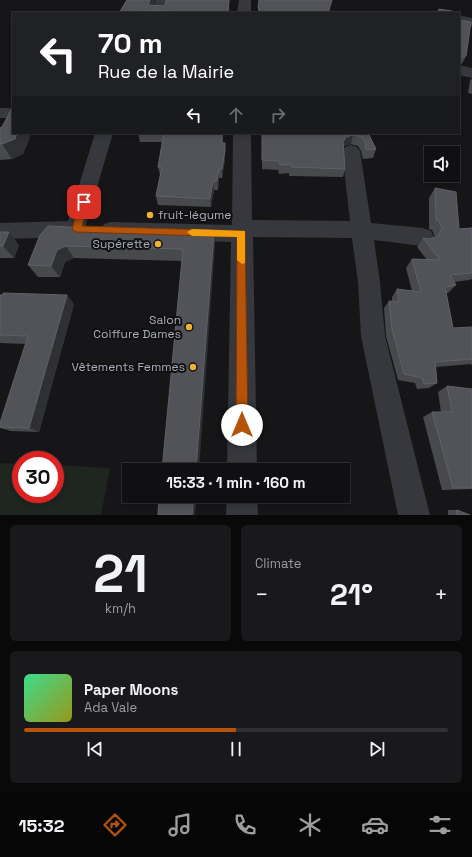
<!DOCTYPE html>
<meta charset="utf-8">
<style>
body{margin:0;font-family:"Space Grotesk",sans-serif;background:#19191b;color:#f1f3f6;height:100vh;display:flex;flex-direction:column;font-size:15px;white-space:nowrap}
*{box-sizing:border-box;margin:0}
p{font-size:13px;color:#9c9d9f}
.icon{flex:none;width:22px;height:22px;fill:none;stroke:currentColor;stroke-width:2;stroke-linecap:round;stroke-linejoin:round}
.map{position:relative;height:515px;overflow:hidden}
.details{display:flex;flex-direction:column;gap:10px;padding:10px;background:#09090a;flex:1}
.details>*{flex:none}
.hud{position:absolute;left:12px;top:12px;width:448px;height:122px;border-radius:0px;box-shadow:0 2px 6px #0003,0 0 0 1px #303032;background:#202124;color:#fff;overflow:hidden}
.buttons{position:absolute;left:424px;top:146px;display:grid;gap:8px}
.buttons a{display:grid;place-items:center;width:36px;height:36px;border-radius:0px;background:#101012;box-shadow:0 2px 6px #0003,0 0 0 1px #303032;font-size:20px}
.speed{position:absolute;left:12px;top:451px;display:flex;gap:8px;font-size:20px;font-weight:700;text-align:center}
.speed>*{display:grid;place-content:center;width:52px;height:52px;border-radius:50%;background:#101012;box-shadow:0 2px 6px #0003,0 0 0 1px #303032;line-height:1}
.speed .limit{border:6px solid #d22;background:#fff;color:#111}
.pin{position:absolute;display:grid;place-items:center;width:34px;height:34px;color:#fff;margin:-17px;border-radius:8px;box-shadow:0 2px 6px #0006}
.me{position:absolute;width:44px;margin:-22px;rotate:0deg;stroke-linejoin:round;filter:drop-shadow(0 0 3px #0008)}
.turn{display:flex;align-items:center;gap:14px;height:84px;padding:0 20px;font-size:18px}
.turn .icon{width:52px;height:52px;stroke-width:2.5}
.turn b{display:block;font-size:28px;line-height:34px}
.lanes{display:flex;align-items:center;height:38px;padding:0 20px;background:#0003;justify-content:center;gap:20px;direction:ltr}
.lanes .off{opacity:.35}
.big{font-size:30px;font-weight:700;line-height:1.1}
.details .widget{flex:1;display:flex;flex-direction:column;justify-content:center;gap:6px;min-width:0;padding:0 14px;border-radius:6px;background:#19191b}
.details .dial{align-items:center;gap:0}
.dial b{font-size:52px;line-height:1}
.song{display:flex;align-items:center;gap:12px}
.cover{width:48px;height:48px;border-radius:6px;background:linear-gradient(135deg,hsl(150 70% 55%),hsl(60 70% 35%))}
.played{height:4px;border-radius:2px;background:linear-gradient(90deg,#b45309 50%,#303032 50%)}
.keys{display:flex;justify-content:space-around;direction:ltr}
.heat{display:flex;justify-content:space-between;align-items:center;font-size:22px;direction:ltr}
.details .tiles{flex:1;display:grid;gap:10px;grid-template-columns:1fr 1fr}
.widget:last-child{grid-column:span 2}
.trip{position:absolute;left:122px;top:463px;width:228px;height:40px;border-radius:0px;background:#101012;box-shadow:0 2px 6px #0003,0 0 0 1px #303032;font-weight:700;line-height:40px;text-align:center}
.dock{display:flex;height:64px;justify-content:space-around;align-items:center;background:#060607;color:#9c9d9f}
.dock .icon{width:28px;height:28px}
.dock .on{color:#b45309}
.dock b{font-size:18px;color:#f1f3f6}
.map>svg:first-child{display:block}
</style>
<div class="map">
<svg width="472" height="515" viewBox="0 0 472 515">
<rect width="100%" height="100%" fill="#161618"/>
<path fill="#1e261f" d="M0 463 21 464V494H55V465L110 468 101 515H0Z"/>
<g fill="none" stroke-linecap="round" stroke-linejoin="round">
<path fill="#37383d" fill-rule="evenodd" d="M156 0H168L165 13H151Z
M239 0H251V13H237Z
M459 15 472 18V26L459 23Z
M459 65 472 68V78L459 75Z
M0 108H13V118H0Z
M95 133H113L83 235 76 237 0 239V223L68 221Z
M233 133H251L252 220 350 221 342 151 345 147 351 145 357 147 360 151 371 223 423 228 431 231 434 237 431 243 423 246 374 240 380 282 385 336 430 515H398L361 336 358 282 352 238 253 237 257 470H227L231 242 111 238 104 236 101 230 104 224 111 222 232 225Z
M227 496H257L258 515H226Z"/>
</g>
<path fill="#47494d" d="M127 0H155L153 6H165L166 0H229V13H119Z
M258 7 330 8 329 13H258Z
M459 20 466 56 462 64H459Z
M472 78V94L468 93 470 81Z
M2 127 13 133H38L31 134 23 154 12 159 0 160V128Z
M138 133H223V143H225V159L222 178H219L218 190H214L211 207 158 205 156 196 160 175 158 167 162 142H140Z
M262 133H368L376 149 373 158 363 159 361 151 358 146 351 144 344 146 345 169 343 177 289 176V173L279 174 278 170 262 169Z
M435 188 459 229 472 228V279L469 280 454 282 456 285 448 293H446L453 328 472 327V366L471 364 436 367 437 383 429 388 417 389 415 383 398 380 386 336 384 308 389 301H392V297L397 289 412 291 406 268 412 259 427 260 417 247 423 238 430 239 435 237 432 230 429 229V198Z
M0 232 19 245 14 258H0Z
M176 232H214L215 245 182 261 74 258 65 262 60 277H38L28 265 40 235Z
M0 295 74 304 39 432 11 431 0 428V423L26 344 0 343Z
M447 386 472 389V489L442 490 423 417 432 412H441L438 392Z
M448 510H457L470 515H448Z"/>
<path fill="#2f3033" d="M150 0H155L151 10 148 5Z
M144 10 145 13H140L141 12Z
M17 133H31V134L23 154 12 159 2 144Z
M222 133H223V134L222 152Z
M353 135 351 144 344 146 341 151 343 142 346 137Z
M225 150V159L222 178V169Z
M219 169V178L218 190 217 181Z
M213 181 214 190 211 207 210 199Z
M9 232 19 245 14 258 3 246Z
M214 232 215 245 199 470H196Z
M66 246 74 258 65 262 60 277 51 266 57 250Z
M67 295 74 304 39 432 29 428Z
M194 496H197L195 515H192Z"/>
<path fill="#525359" stroke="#5f6168" d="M127 0H150L148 5 165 6 166 0H229L228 13H170V11L144 10 141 12 140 13H119Z
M259 0H332L328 13H260L258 7Z
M439 9 452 11 451 13H437Z
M459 20 471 22 466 56H462L461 59H459Z
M13 106V133H17L15 139 2 144H0V128L2 127Z
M164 133H222V143H225V150L222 169H219L217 181H213L210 199 156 196 162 167H158Z
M262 133H368L376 149 366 150 365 142 361 137 353 135 346 137 343 142 345 169 291 167V164L280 165 279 161 262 160Z
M435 188 456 192 459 229 472 228V273L450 275 456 285 445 287 453 328 472 327V359L435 362 437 383 424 384 422 378 404 374 392 329 389 301 399 302 397 289 421 292 412 259 440 260 423 238 430 239 438 236 442 229 439 221 436 220Z
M48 226 176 232 177 230H211L214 232 196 470H162L183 249 66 246 57 250 51 266 28 265 40 235Z
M0 232H9L3 246H0Z
M3 293 67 295 29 428 0 427V423L28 336 0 335V295H3Z
M447 386 472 389V488H453L432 412H452Z
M159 496H194L192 515H158Z
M457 510 470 515H456Z"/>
<path fill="#b45309" stroke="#753606" d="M84 198 89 202 82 226 245 231 248 425 246 429 242 430 238 429 236 425 237 237 76 232 72 229 80 202Z"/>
<path fill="#f59e0b" d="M192 229 245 231V263L242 264 237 260V237L192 236 187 232Z"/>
<g fill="#f2b134" stroke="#111113" stroke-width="1.5">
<circle cx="150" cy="215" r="4"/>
<circle cx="158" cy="244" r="4"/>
<circle cx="189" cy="327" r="4"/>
<circle cx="193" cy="367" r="4"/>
</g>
<g text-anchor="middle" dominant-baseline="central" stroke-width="4" stroke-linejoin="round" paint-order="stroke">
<g font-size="12" fill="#a8adb8" stroke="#111113" text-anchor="end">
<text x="158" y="215" text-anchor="start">fruit-légume</text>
<text x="150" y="244">Supérette</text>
<text x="181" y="320">Salon<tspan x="181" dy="14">Coiffure Dames</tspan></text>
<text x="185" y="367">Vêtements Femmes</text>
</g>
</g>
</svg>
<div class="buttons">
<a><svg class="icon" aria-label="sound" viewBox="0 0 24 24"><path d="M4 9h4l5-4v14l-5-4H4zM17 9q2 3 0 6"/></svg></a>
</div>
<div class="speed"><div class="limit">30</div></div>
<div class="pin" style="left:84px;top:202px;background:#d93025"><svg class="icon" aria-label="arrive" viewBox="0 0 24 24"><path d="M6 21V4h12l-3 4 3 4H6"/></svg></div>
<svg class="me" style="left:242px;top:425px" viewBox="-20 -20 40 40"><circle r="19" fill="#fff"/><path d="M0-13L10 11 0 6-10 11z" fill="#b45309"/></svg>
<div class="trip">15:33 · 1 min · 160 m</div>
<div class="hud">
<div class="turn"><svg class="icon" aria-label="left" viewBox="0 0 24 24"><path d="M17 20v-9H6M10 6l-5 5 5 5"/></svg><div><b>70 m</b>Rue de la Mairie</div></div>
<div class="lanes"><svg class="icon" aria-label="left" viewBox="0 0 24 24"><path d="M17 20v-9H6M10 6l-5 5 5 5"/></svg><svg class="icon off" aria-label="ahead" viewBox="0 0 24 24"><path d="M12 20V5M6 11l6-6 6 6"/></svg><svg class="icon off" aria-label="right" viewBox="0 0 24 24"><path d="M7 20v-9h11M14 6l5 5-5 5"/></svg></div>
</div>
</div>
<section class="details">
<div class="tiles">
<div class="widget dial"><b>21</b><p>km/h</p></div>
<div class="widget"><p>Climate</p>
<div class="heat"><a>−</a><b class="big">21°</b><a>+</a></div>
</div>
<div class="widget">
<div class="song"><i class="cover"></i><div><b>Paper Moons</b><p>Ada Vale</p></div></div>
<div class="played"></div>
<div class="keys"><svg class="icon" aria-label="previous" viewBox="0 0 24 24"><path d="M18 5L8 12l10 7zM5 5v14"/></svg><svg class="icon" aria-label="pause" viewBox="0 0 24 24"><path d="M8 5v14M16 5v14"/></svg><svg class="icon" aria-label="next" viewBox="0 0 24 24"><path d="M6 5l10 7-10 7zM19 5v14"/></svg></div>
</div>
</div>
</section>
<nav class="dock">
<b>15:32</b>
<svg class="icon on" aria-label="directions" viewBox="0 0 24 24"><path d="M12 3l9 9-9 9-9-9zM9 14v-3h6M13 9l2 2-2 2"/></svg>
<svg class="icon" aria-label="music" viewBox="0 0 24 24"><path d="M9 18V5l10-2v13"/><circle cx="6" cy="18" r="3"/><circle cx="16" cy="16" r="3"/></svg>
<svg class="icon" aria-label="phone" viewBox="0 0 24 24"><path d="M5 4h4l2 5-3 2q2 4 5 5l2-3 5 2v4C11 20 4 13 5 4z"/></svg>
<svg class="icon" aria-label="climate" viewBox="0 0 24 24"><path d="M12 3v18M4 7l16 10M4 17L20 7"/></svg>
<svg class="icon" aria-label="car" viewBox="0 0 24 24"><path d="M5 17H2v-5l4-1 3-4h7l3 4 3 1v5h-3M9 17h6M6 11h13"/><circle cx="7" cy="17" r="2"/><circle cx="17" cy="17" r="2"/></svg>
<svg class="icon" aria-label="filters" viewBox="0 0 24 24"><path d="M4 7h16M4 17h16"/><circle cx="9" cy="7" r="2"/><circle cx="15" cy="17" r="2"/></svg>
</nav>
